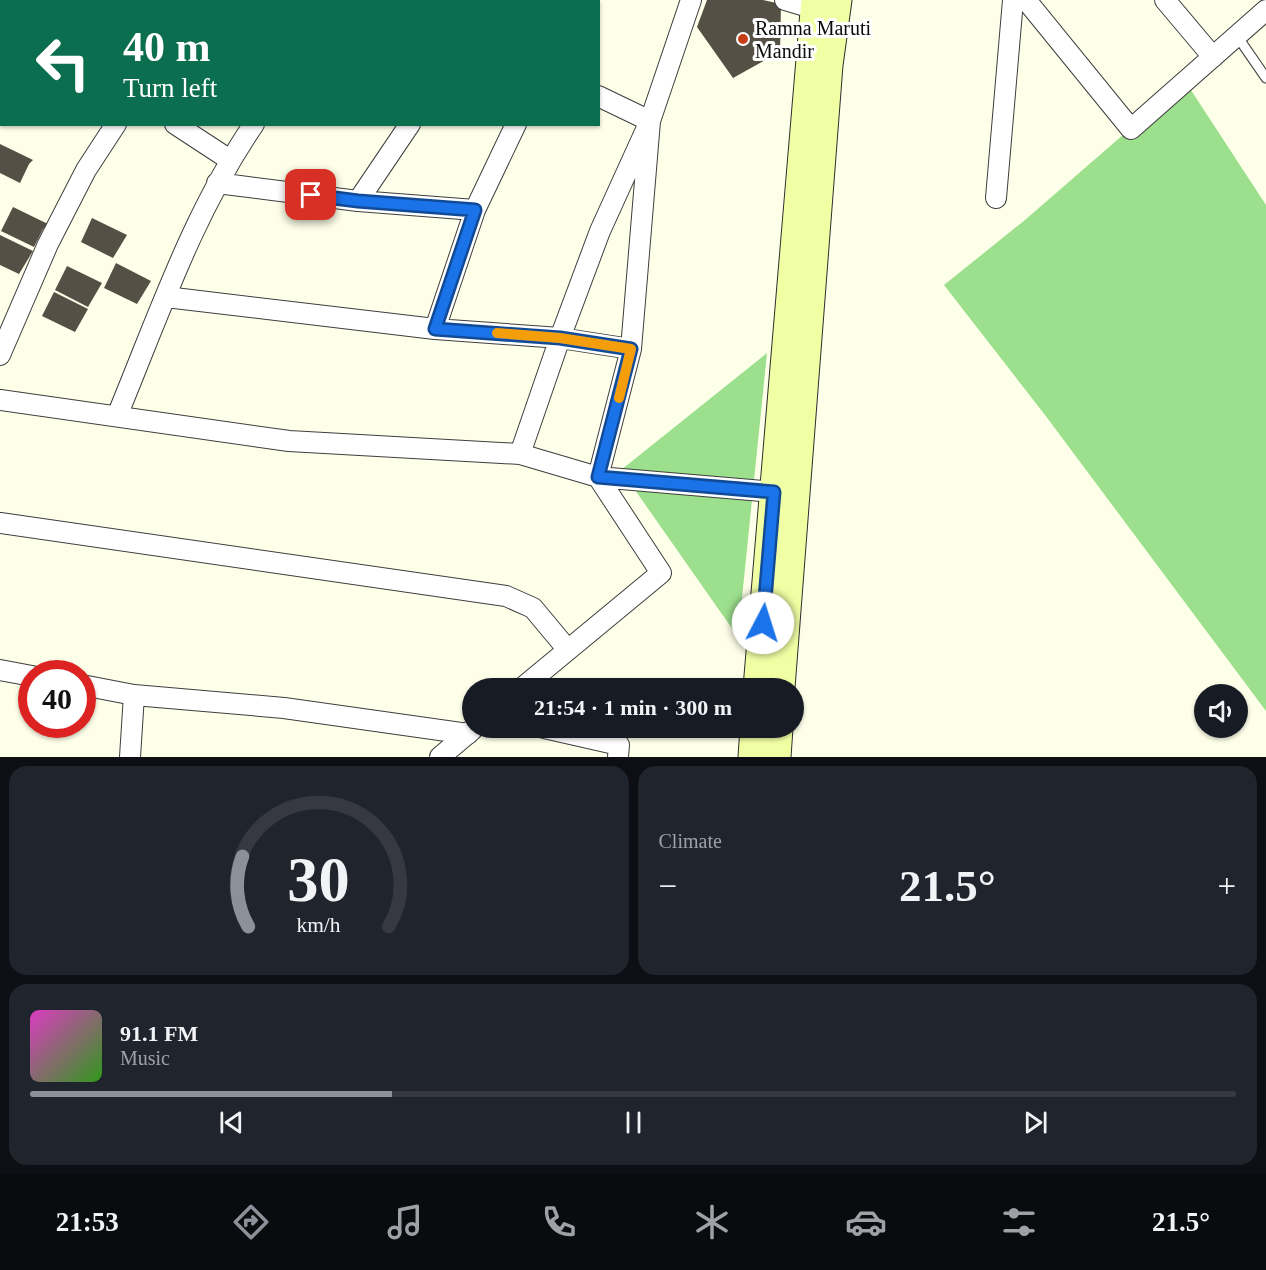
<!DOCTYPE html>
<meta charset="utf-8">
<style>
body{margin:0;font-family:"Times New Roman",serif;background:#20242c;color:#f1f3f6;height:100vh;display:flex;flex-direction:column;font-size:22px;white-space:nowrap}
*{box-sizing:border-box;margin:0}
p{font-size:20px;color:#9ea1a6}
.icon{flex:none;width:33px;height:33px;fill:none;stroke:currentColor;stroke-width:2;stroke-linecap:round;stroke-linejoin:round}
.map{position:relative;height:757px;overflow:hidden}
.sheet{display:flex;flex-direction:column;gap:9px;padding:9px;background:#0d0f14;flex:1}
.sheet>*{flex:none}
.banner{position:absolute;left:0px;top:0px;width:600px;height:126px;box-shadow:0 2px 4px #0004;background:#0b6e4f;color:#fff;overflow:hidden}
.controls{position:absolute;left:1194px;top:684px;display:grid;gap:12px}
.controls a{display:grid;place-items:center;width:54px;height:54px;border-radius:50%;background:#171b24;box-shadow:0 2px 4px #0004;font-size:30px}
.speed{position:absolute;left:18px;top:660px;display:flex;gap:12px;font-size:30px;font-weight:700;text-align:center}
.speed>*{display:grid;place-content:center;width:78px;height:78px;border-radius:50%;background:#171b24;box-shadow:0 2px 4px #0004;line-height:1}
.speed .limit{border:9px solid #d22;background:#fff;color:#111}
.pin{position:absolute;display:grid;place-items:center;width:51px;height:51px;color:#fff;margin:-26px;border-radius:12px;box-shadow:0 3px 9px #0006}
.me{position:absolute;width:66px;margin:-33px;rotate:5deg;stroke-linejoin:round;filter:drop-shadow(0 0 4px #0008)}
.turn{display:flex;align-items:center;gap:21px;height:126px;padding:0 24px;font-size:27px}
.turn .icon{width:78px;height:78px;stroke-width:2.5}
.turn b{display:block;font-size:42px;line-height:51px}
.big{font-size:45px;font-weight:700;line-height:1.1}
.sheet .card{flex:1;display:flex;flex-direction:column;justify-content:center;gap:9px;min-width:0;padding:0 21px;border-radius:18px;background:#20242c}
.sheet .dial{align-items:center;gap:0}
.dial svg{height:156px;overflow:visible;fill:none;stroke:#363941;stroke-width:7;stroke-linecap:round;text-anchor:middle}
.dial text{fill:#f1f3f6;stroke:none}
.song{display:flex;align-items:center;gap:18px}
.cover{width:72px;height:72px;border-radius:9px;background:linear-gradient(135deg,hsl(310 70% 55%),hsl(110 70% 35%))}
.played{height:6px;border-radius:3px;background:linear-gradient(90deg,#8c9099 30%,#363941 30%)}
.keys{display:flex;justify-content:space-around;direction:ltr}
.heat{display:flex;justify-content:space-between;align-items:center;font-size:33px;direction:ltr}
.sheet .tiles{flex:1;display:grid;gap:9px;grid-template-columns:1fr 1fr}
.card:last-child{grid-column:span 2}
.trip{position:absolute;left:462px;top:678px;width:342px;height:60px;border-radius:30px;background:#171b24;box-shadow:0 2px 4px #0004;font-weight:700;line-height:60px;text-align:center}
.menu{display:flex;height:96px;justify-content:space-around;align-items:center;background:#090b0e;color:#9ea1a6}
.menu .icon{width:42px;height:42px}
.menu .selected{color:#8c9099}
.menu b{font-size:27px;color:#f1f3f6}
.map>svg:first-child{display:block}
</style>
<div class="map">
<svg width="1266" height="757" viewBox="0 0 1266 757">
<rect width="100%" height="100%" fill="#feffe9"/>
<path fill="#9cdf8d" d="M1185 81 1266 205V711L1045 415 944 285 1025 220Z
M767 353 738 637 621 470Z"/>
<path fill="#545046" d="M707 0H763L781 4 780 52 733 78 697 27Z
M0 144 33 160 29 164 20 183 0 173Z
M13 207 48 224 43 229 34 247 1 231Z
M92 218 127 235 113 258 81 242Z
M0 235 33 251 19 274 0 265Z
M116 263 151 281 137 304 104 288Z
M67 266 102 283 88 307 55 290Z
M54 292 88 309 75 332 42 316Z"/>
<g fill="none" stroke-linecap="round" stroke-linejoin="round">
<defs>
<path id="lane" d="M1237 36 1266 78"/>
<path id="street" d="M406 0 409 2
M785 0 815 9
M1026 0 1131 129 1266 10
M1165 0 1213 57
M197 2V0
M340 2 341 0
M598 96 650 121 631 349
M175 124 230 160
M410 124 358 201 475 210 435 329 560 338 631 349 598 477 774 492
M217 183 358 201
M996 198 1013 0
M475 210 516 124
M166 297 435 329
M0 355 48 244 86 170 116 124
M0 400 289 441 520 454
M117 416C158 317 193 213 254 124
M0 523 506 596 533 608 568 650
M0 670 32 676
M82 685 134 695
M522 688 661 573 598 477 520 454 560 338 600 231 650 121 691 0
M544 728 619 745 618 757
M130 757 134 695 284 708 468 734
M440 757 472 730"/>
<path id="secondary" d="M34 2V0
M0 65 2 62
M757 688 815 0
M781 688 829 65 838 0
M752 757 754 728
M777 757 779 728"/>
</defs>
<use href="#lane" stroke="#3e3e3e" stroke-width="11"/>
<use href="#street" stroke="#3e3e3e" stroke-width="22"/>
<use href="#secondary" stroke="#2d2d2d" stroke-width="29"/>
<use href="#lane" stroke="#fff" stroke-width="9"/>
<use href="#street" stroke="#fff" stroke-width="20"/>
<use href="#secondary" stroke="#f1ffa4" stroke-width="27"/>
</g>
<g fill="none" stroke-linecap="round" stroke-linejoin="round">
<defs>
<path id="route" d="M311 195 358 201 475 210 435 329 560 338 631 349 598 477 774 492 763 623"/>
</defs>
<use href="#route" stroke="#114b97" stroke-width="15"/>
<use href="#route" stroke="#1a73e8" stroke-width="10"/>
<path stroke="#f59e0b" stroke-width="10" d="M497 333 560 338 631 349 619 398"/>
</g>
<circle fill="#c63d17" stroke="#fff" stroke-width="2" cx="743" cy="39" r="6"/>
<g text-anchor="middle" dominant-baseline="central" stroke-width="6" stroke-linejoin="round" paint-order="stroke">
<g font-size="20" fill="#0b0b0b" stroke="#fff" text-anchor="start">
<text x="755" y="28">Ramna Maruti<tspan x="755" dy="23">Mandir</tspan></text>
</g>
</g>
</svg>
<div class="controls">
<a><svg class="icon" aria-label="sound" viewBox="0 0 24 24"><path d="M4 9h4l5-4v14l-5-4H4zM17 9q2 3 0 6"/></svg></a>
</div>
<div class="speed"><div class="limit">40</div></div>
<div class="pin" style="left:311px;top:195px;background:#d93025"><svg class="icon" aria-label="arrive" viewBox="0 0 24 24"><path d="M6 21V4h12l-3 4 3 4H6"/></svg></div>
<svg class="me" style="left:763px;top:623px" viewBox="-20 -20 40 40"><circle r="19" fill="#fff"/><path d="M0-13L10 11 0 6-10 11z" fill="#1a73e8"/></svg>
<div class="trip">21:54 · 1 min · 300 m</div>
<div class="banner">
<div class="turn"><svg class="icon" aria-label="left" viewBox="0 0 24 24"><path d="M17 20v-9H6M10 6l-5 5 5 5"/></svg><div><b>40 m</b>Turn left</div></div>
</div>
</div>
<section class="sheet">
<div class="tiles">
<div class="card dial"><svg viewBox="0 0 100 80">
<path d="M14 69A42 42 0 1 1 86 69"/>
<path d="M14 69A42 42 0 0 1 11 33" stroke="#8c9099"/>
<text x="50" y="56" font-size="32" font-weight="700">30</text>
<text x="50" y="72" font-size="11">km/h</text>
</svg></div>
<div class="card"><p>Climate</p>
<div class="heat"><a>−</a><b class="big">21.5°</b><a>+</a></div>
</div>
<div class="card">
<div class="song"><i class="cover"></i><div><b>91.1 FM</b><p>Music</p></div></div>
<div class="played"></div>
<div class="keys"><svg class="icon" aria-label="previous" viewBox="0 0 24 24"><path d="M18 5L8 12l10 7zM5 5v14"/></svg><svg class="icon" aria-label="pause" viewBox="0 0 24 24"><path d="M8 5v14M16 5v14"/></svg><svg class="icon" aria-label="next" viewBox="0 0 24 24"><path d="M6 5l10 7-10 7zM19 5v14"/></svg></div>
</div>
</div>
</section>
<nav class="menu">
<b>21:53</b>
<svg class="icon selected" aria-label="directions" viewBox="0 0 24 24"><path d="M12 3l9 9-9 9-9-9zM9 14v-3h6M13 9l2 2-2 2"/></svg>
<svg class="icon" aria-label="music" viewBox="0 0 24 24"><path d="M9 18V5l10-2v13"/><circle cx="6" cy="18" r="3"/><circle cx="16" cy="16" r="3"/></svg>
<svg class="icon" aria-label="phone" viewBox="0 0 24 24"><path d="M5 4h4l2 5-3 2q2 4 5 5l2-3 5 2v4C11 20 4 13 5 4z"/></svg>
<svg class="icon" aria-label="climate" viewBox="0 0 24 24"><path d="M12 3v18M4 7l16 10M4 17L20 7"/></svg>
<svg class="icon" aria-label="car" viewBox="0 0 24 24"><path d="M5 17H2v-5l4-1 3-4h7l3 4 3 1v5h-3M9 17h6M6 11h13"/><circle cx="7" cy="17" r="2"/><circle cx="17" cy="17" r="2"/></svg>
<svg class="icon" aria-label="filters" viewBox="0 0 24 24"><path d="M4 7h16M4 17h16"/><circle cx="9" cy="7" r="2"/><circle cx="15" cy="17" r="2"/></svg>
<b>21.5°</b>
</nav>
